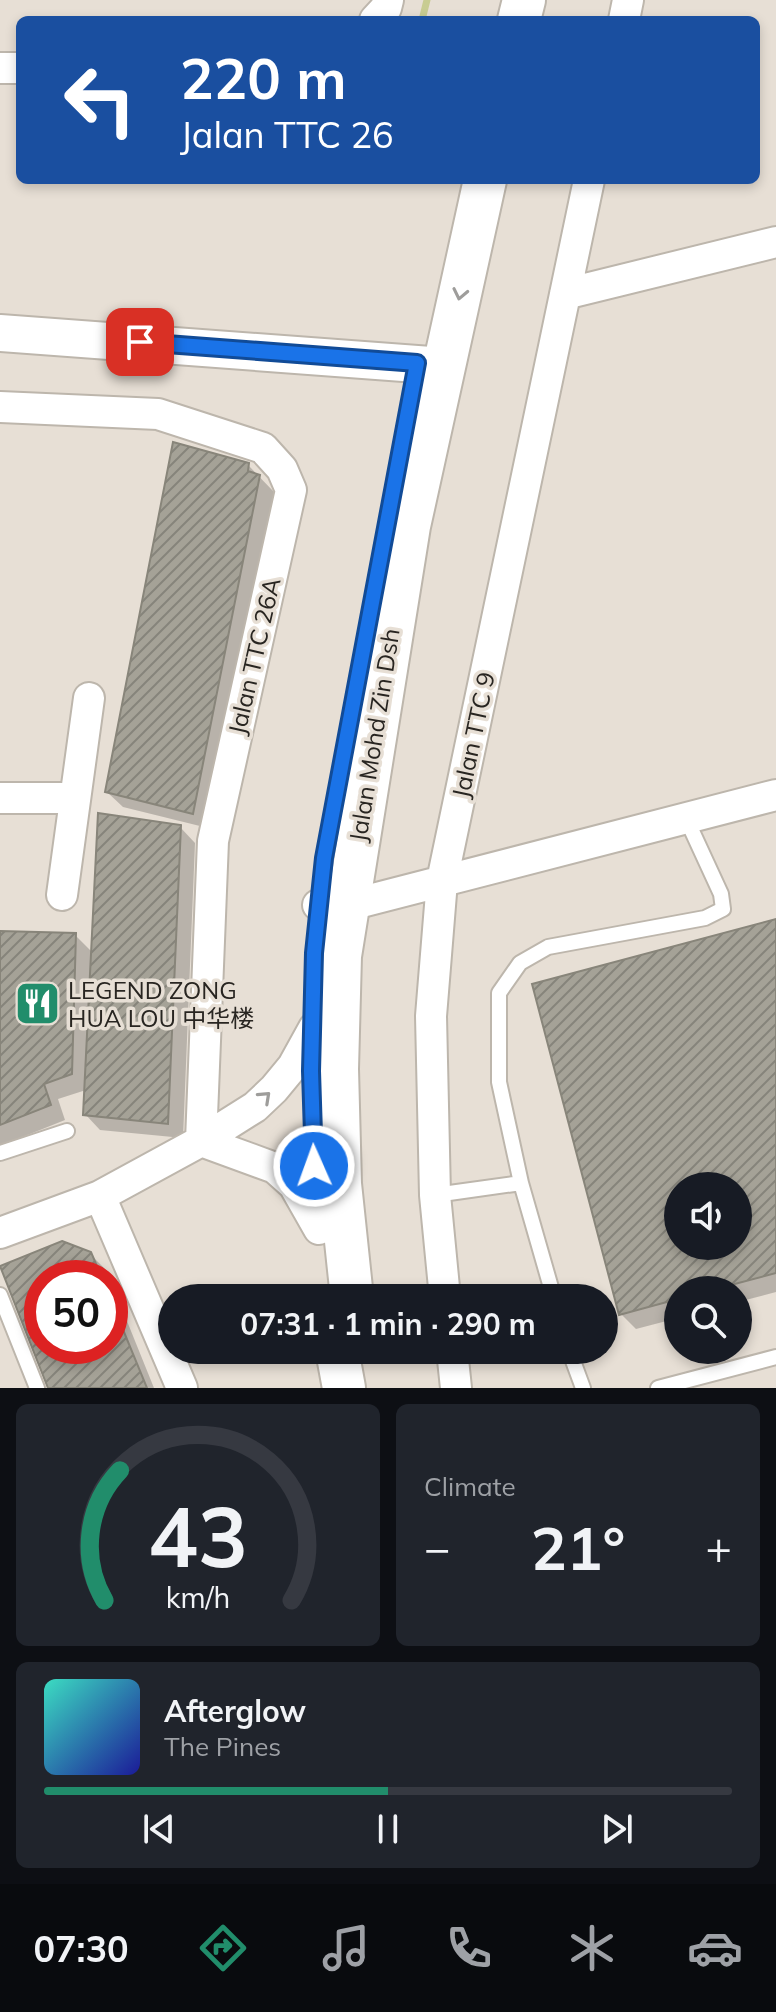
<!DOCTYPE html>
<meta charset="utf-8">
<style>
body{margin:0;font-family:Mulish,"Noto Sans SC",sans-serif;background:#20242c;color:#f1f3f6;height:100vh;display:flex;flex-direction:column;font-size:30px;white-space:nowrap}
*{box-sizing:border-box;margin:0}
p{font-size:26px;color:#9ea1a6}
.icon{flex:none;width:44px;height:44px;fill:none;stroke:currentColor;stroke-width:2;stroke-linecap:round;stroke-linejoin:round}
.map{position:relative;height:1388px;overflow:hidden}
.sheet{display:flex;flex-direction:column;gap:16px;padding:16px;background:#0d0f14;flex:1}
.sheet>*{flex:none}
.top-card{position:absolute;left:16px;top:16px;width:744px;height:168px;border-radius:12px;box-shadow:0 4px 12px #0003;background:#1a4fa0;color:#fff;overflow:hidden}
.controls{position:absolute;left:664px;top:1172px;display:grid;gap:16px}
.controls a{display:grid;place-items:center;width:88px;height:88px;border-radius:50%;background:#171b24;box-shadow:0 4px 12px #0003;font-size:40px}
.speed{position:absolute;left:24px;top:1260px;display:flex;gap:16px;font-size:40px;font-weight:700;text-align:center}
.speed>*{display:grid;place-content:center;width:104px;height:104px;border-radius:50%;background:#171b24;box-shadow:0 4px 12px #0003;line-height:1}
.speed .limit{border:12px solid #d22;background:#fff;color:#111}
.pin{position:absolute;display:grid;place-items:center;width:68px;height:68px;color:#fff;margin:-34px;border-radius:16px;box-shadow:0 4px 12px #0006}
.me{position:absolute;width:88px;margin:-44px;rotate:358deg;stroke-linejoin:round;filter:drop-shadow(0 0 6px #0008)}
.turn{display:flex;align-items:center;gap:28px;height:168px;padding:0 32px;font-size:36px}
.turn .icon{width:104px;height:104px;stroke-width:2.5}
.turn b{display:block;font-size:56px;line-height:68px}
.big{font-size:60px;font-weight:700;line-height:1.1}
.sheet .widget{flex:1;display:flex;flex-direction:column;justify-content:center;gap:12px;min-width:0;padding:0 28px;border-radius:12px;background:#20242c}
.sheet .dial{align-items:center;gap:0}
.dial svg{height:208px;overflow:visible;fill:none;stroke:#363941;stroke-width:7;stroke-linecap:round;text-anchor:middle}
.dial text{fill:#f1f3f6;stroke:none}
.song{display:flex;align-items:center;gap:24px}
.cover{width:96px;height:96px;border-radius:12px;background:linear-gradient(135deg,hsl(170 70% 55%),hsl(240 70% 35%))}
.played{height:8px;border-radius:4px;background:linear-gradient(90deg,#218d6b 50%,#363941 50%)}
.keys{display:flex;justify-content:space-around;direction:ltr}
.heat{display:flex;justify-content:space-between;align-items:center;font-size:44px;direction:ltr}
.sheet .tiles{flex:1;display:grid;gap:16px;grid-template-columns:1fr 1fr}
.widget:last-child{grid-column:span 2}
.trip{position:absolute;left:158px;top:1284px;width:460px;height:80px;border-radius:40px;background:#171b24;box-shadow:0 4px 12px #0003;font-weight:700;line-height:80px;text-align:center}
.menu{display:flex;height:128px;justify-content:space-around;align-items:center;background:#090b0e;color:#9ea1a6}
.menu .icon{width:56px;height:56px}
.menu .on{color:#218d6b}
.menu b{font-size:36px;color:#f1f3f6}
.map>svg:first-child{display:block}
</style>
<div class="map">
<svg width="776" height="1388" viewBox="0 0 776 1388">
<defs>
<pattern id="building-hatch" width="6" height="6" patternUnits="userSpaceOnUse" patternTransform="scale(2)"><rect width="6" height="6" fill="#a5a297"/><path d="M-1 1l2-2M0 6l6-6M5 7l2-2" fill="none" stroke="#86847b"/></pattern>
</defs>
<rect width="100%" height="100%" fill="#e7dfd5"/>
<path fill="#0003" fill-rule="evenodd" d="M248 465 274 492 208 828 123 807 107 792Z
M180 827 195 843 183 1138 100 1130 85 1114 86 1090 58 1099 65 1120 0 1146V933L75 935 93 953Z
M776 921V1292L738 1302V1290H678V1318L636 1329 621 1314ZM678 1186H738V1246H678Z
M90 1254 106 1270 110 1278H42V1346H110V1279L154 1388H50L2 1267Z"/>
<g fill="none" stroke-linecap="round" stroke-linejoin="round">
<path stroke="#c8cc92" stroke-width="7" d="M422 20 427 0"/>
</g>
<path fill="url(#building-hatch)" stroke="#88857a" stroke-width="2" fill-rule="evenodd" d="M173 442 249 463 248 471 260 475 193 814 105 792Z
M98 813 181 825 168 1124 83 1115Z
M776 919V1273L712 1290H678V1299L619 1315 532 984ZM678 1186H738V1246H678Z
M0 931 76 933 72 1074 44 1084 51 1105 0 1125Z
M62 1241 91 1252 102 1278H42V1346H110V1298L147 1388H48L0 1266Z"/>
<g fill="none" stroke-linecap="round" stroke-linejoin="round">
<defs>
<path id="service" d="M0 1153 67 1131
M521 1183 499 1082V993L520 963 548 947 705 918 723 909 721 894 686 818
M435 1195 521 1183 554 1298
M0 1295 37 1388
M569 1350 583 1388
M658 1388 776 1357"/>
<path id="minor" d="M375 20 386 8 388 0
M624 20 628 0
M0 68H20
M565 294 776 242
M0 407 158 414 263 448 282 469 291 490 213 841 201 1141
M0 798H75
M62 895 89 698
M318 905 346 906 776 795
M201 1141 275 1168 294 1185 319 1229
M100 1196 182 1388
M0 1233 100 1196 201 1141 255 1107 274 1089 293 1066 314 1028
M445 1298 435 1195 431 1016 442 881 589 180
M452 1350 456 1388"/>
<path id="tertiary" d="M0 333 444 366"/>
<path id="secondary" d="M519 20 524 0
M352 1298 340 1184 337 1069 340 956 409 526 485 180
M337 1350 344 1388"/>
</defs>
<use href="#service" stroke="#bdb6ac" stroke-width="18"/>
<use href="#minor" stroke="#bdb6ac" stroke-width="34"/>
<use href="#tertiary" stroke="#bdb6ac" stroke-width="40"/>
<use href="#secondary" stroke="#bdb6ac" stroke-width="46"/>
<use href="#service" stroke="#fff" stroke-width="14"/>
<use href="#minor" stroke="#fff" stroke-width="30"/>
<use href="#tertiary" stroke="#fff" stroke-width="36"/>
<use href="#secondary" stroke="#fff" stroke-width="42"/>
</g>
<defs><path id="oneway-chevron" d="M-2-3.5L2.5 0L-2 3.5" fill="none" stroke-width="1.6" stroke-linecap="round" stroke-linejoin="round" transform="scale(2)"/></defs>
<g stroke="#9e9d9b">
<use href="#oneway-chevron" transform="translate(460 294) rotate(102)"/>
<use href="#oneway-chevron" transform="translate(265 1097) rotate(-43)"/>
</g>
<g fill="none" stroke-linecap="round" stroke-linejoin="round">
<defs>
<path id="route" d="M140 342 417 363 324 858 314 953 311 1071 314 1166"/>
</defs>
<use href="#route" stroke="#114b97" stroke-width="20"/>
<use href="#route" stroke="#1a73e8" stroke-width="14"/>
</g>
<defs>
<symbol id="restaurant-square" viewBox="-11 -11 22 22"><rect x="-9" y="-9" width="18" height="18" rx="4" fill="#218d6b" stroke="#e7dfd5"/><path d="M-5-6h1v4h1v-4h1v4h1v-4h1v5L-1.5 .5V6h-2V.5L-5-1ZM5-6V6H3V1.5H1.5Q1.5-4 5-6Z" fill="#fff"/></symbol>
</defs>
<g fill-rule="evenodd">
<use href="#restaurant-square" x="12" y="978" width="51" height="51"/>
</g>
<g text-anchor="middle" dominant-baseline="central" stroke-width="7" stroke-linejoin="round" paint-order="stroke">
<g font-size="24" fill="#282521" stroke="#e7dfd5">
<text transform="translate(254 656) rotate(-77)">Jalan TTC 26A</text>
<text transform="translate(374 735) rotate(-81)">Jalan Mohd Zin Dsh</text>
<text transform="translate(473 735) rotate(-78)">Jalan TTC 9</text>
</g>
<g font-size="24" fill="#282521" stroke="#e7dfd5" text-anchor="start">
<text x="68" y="990">LEGEND ZONG<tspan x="68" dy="28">HUA LOU 中华楼</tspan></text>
</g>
</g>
</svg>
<div class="controls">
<a><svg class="icon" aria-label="sound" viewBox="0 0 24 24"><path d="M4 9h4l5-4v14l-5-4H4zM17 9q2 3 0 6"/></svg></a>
<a><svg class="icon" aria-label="search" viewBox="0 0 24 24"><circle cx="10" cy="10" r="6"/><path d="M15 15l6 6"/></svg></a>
</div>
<div class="speed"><div class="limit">50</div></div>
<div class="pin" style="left:140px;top:342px;background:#d93025"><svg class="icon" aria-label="arrive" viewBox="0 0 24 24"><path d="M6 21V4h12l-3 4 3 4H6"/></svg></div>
<svg class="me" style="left:314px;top:1166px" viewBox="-20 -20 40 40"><circle r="17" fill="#1a73e8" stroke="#fff" stroke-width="3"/><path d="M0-11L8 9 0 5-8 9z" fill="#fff"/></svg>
<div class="trip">07:31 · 1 min · 290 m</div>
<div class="top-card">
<div class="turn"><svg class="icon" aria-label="left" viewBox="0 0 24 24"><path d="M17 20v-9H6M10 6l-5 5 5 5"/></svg><div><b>220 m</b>Jalan TTC 26</div></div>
</div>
</div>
<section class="sheet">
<div class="tiles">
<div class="widget dial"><svg viewBox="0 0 100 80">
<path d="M14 69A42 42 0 1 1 86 69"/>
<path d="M14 69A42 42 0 0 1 20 19" stroke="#218d6b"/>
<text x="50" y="56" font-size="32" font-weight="700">43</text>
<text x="50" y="72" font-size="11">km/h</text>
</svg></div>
<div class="widget"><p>Climate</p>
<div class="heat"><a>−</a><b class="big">21°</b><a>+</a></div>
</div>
<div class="widget">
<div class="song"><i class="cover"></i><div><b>Afterglow</b><p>The Pines</p></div></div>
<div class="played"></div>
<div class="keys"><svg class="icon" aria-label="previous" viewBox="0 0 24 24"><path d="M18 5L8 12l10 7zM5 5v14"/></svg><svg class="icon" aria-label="pause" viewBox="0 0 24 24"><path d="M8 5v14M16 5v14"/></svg><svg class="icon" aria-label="next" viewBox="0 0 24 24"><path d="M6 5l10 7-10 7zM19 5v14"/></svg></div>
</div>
</div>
</section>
<nav class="menu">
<b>07:30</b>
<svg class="icon on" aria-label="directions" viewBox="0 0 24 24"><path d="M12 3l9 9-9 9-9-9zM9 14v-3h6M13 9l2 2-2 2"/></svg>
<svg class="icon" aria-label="music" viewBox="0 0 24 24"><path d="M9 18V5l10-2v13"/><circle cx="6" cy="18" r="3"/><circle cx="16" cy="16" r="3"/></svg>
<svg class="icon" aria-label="phone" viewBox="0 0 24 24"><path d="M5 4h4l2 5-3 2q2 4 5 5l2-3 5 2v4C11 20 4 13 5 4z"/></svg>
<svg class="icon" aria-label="climate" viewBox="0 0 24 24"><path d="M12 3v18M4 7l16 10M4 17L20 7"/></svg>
<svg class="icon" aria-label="car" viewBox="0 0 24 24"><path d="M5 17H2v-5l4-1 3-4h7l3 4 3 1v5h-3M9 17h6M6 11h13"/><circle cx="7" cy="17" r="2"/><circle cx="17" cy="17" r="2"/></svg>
</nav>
